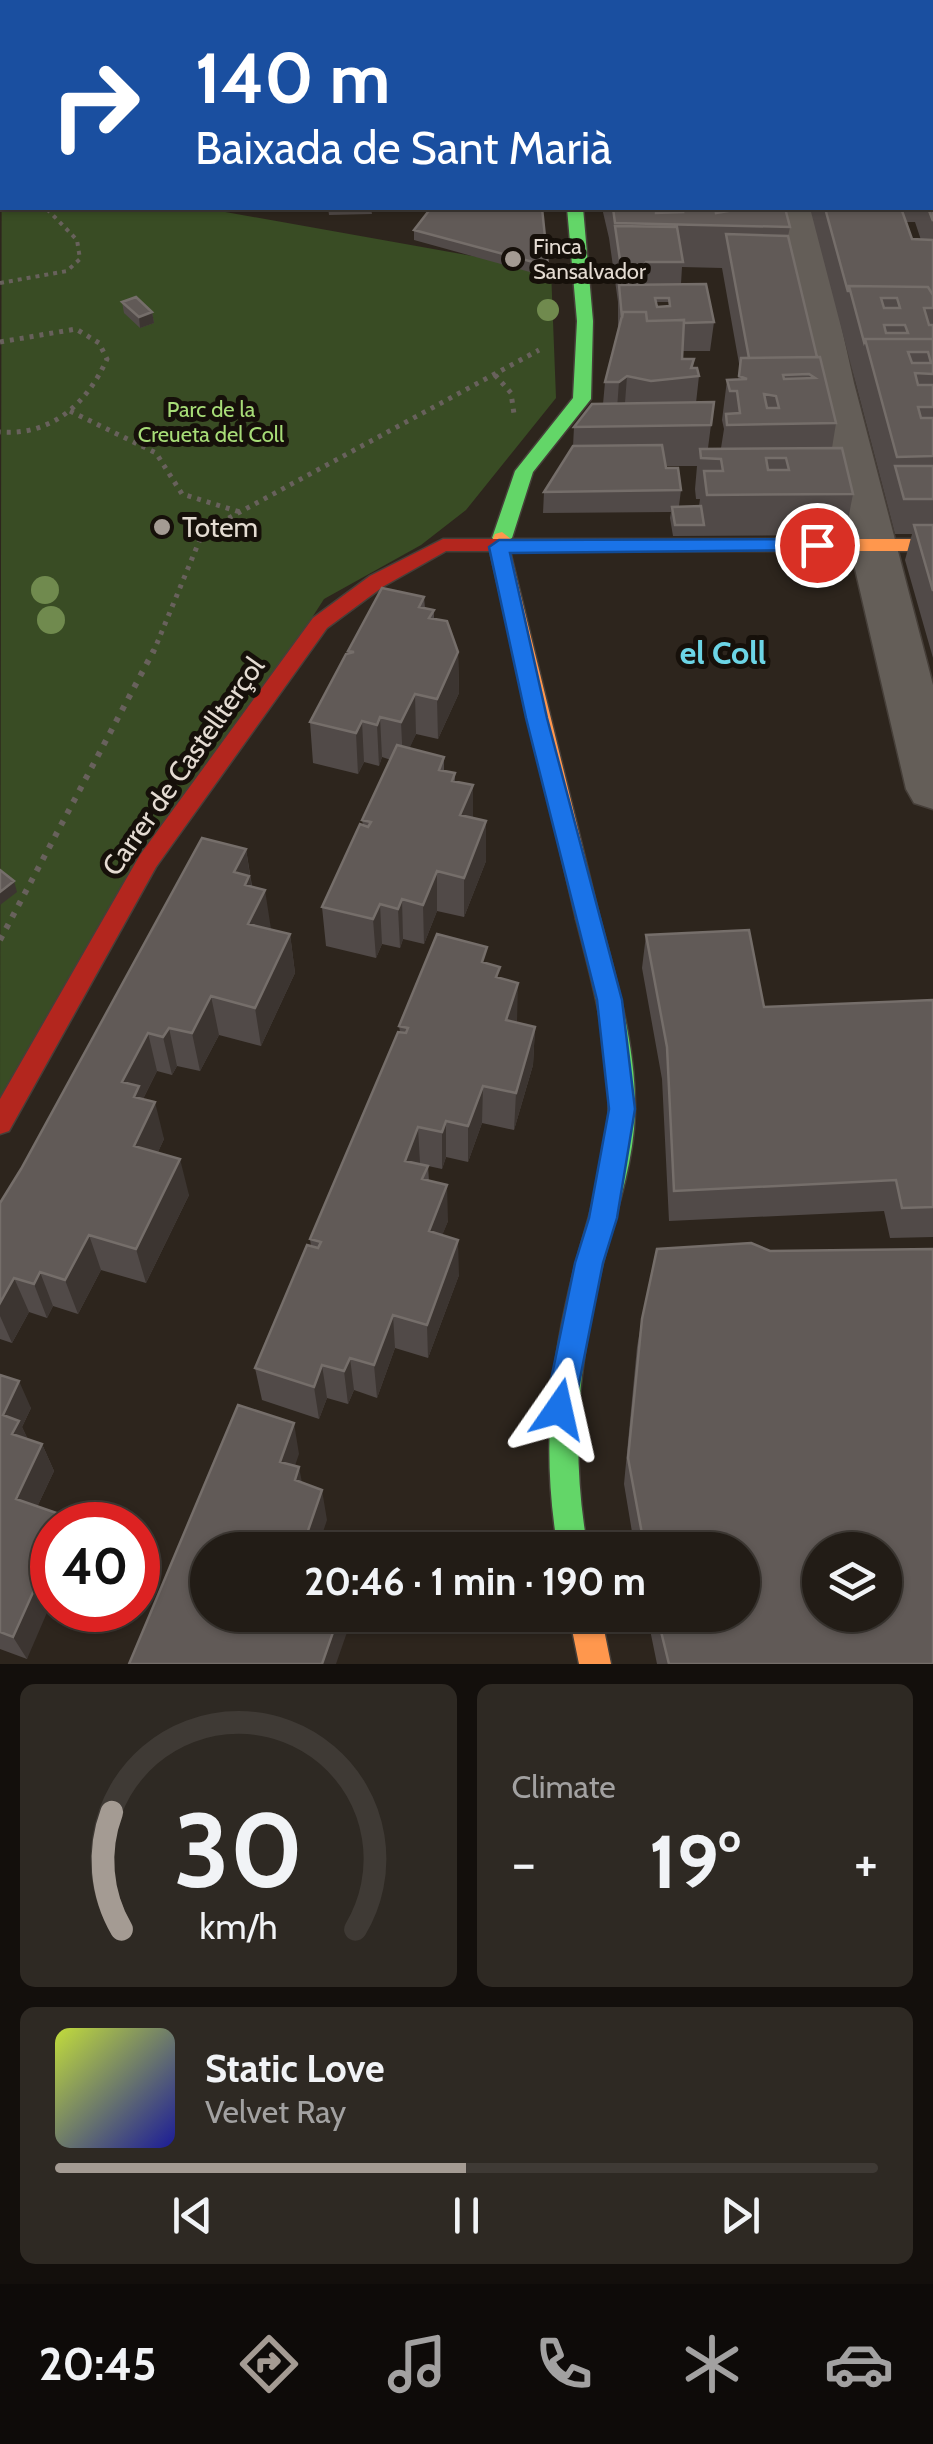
<!DOCTYPE html>
<meta charset="utf-8">
<style>
body{margin:0;font-family:Cabin,sans-serif;background:#2e2923;color:#f1f3f6;height:100vh;display:flex;flex-direction:column;font-size:38px;white-space:nowrap}
*{box-sizing:border-box;margin:0}
p{font-size:32px;color:#a2a1a1}
.icon{flex:none;width:55px;height:55px;fill:none;stroke:currentColor;stroke-width:2;stroke-linecap:round;stroke-linejoin:round}
.map{position:relative;height:1664px;overflow:hidden}
.side{display:flex;flex-direction:column;gap:20px;padding:20px;background:#130f0c;flex:1}
.side>*{flex:none}
.hud{position:absolute;left:0px;top:0px;width:935px;height:210px;box-shadow:0 2px 8px #0004,0 0 0 2px #3f3a35;background:#1a4fa0;color:#fff;overflow:hidden}
.tools{position:absolute;left:802px;top:1532px;display:grid;gap:20px}
.tools a{display:grid;place-items:center;width:100px;height:100px;border-radius:50%;background:#221c16;box-shadow:0 2px 8px #0004,0 0 0 2px #3f3a35;font-size:50px}
.speed{position:absolute;left:30px;top:1502px;display:flex;gap:20px;font-size:50px;font-weight:700;text-align:center}
.speed>*{display:grid;place-content:center;width:130px;height:130px;border-radius:50%;background:#221c16;box-shadow:0 2px 8px #0004,0 0 0 2px #3f3a35;line-height:1}
.speed .limit{border:15px solid #d22;background:#fff;color:#111}
.pin{position:absolute;display:grid;place-items:center;width:85px;height:85px;color:#fff;margin:-42px;border:5px solid #fff;border-radius:50%;box-shadow:0 2px 10px #0007}
.me{position:absolute;width:110px;margin:-55px;rotate:11deg;stroke-linejoin:round;filter:drop-shadow(0 0 8px #0008)}
.turn{display:flex;align-items:center;gap:35px;height:210px;padding:0 30px;font-size:45px}
.turn .icon{width:130px;height:130px;stroke-width:2.5}
.turn b{display:block;font-size:70px;line-height:85px}
.big{font-size:75px;font-weight:700;line-height:1.1}
.side .widget{flex:1;display:flex;flex-direction:column;justify-content:center;gap:15px;min-width:0;padding:0 35px;border-radius:15px;background:#2e2923}
.side .dial{align-items:center;gap:0}
.dial svg{height:260px;overflow:visible;fill:none;stroke:#3f3a35;stroke-width:7;stroke-linecap:round;text-anchor:middle}
.dial text{fill:#f1f3f6;stroke:none}
.song{display:flex;align-items:center;gap:30px}
.cover{width:120px;height:120px;border-radius:15px;background:linear-gradient(135deg,hsl(70 70% 55%),hsl(240 70% 35%))}
.played{height:10px;border-radius:5px;background:linear-gradient(90deg,#a49b93 50%,#3f3a35 50%)}
.keys{display:flex;justify-content:space-around;direction:ltr}
.heat{display:flex;justify-content:space-between;align-items:center;font-size:55px;direction:ltr}
.side .tiles{flex:1;display:grid;gap:20px;grid-template-columns:1fr 1fr}
.widget:last-child{grid-column:span 2}
.trip{position:absolute;left:190px;top:1532px;width:570px;height:100px;border-radius:50px;background:#221c16;box-shadow:0 2px 8px #0004,0 0 0 2px #3f3a35;font-weight:700;line-height:100px;text-align:center}
.tab-bar{display:flex;height:160px;justify-content:space-around;align-items:center;background:#0e0b09;color:#a2a1a1}
.tab-bar .icon{width:70px;height:70px}
.tab-bar .selected{color:#a49b93}
.tab-bar b{font-size:45px;color:#f1f3f6}
.map>svg:first-child{display:block}
</style>
<div class="map">
<svg width="933" height="1664" viewBox="0 0 933 1664">
<rect width="100%" height="100%" fill="#2d251d"/>
<path fill="#394c24" d="M2 17V208H203L551 270 556 398 466 510 421 545 324 599 0 1103Z"/>
<g fill="none" stroke-linecap="round" stroke-linejoin="round">
<defs>
<path id="street" d="M377 0H409L410 2H378Z
M724 0H756L757 2H725Z
M932 50H933V72H932Z
M777 208H815L854 383 933 685V809L914 803 906 789 812 383Z"/>
<path id="fast" d="M567 208H583L593 321 591 399 533 472 512 538 502 544 492 538 515 471 573 398 577 321Z
M588 910 596 912 600 919C618 986 640 1059 634 1129 630 1175 614 1219 603 1263 578 1360 570 1451 588 1550H558C541 1451 550 1360 576 1263 588 1217 605 1170 608 1122 613 1054 593 985 576 919L580 912Z"/>
<path id="slow" d="M502 532 511 539H933V551H510L600 919 596 926H580L576 919 489 547 495 534Z
M569 1615H601L611 1664H579Z"/>
<path id="jam" d="M530 0H544L545 2H532Z
M443 539H502L512 545 502 551H446L384 586 327 628 156 867 9 1131 0 1134V1099L140 855 313 618 370 576Z"/>
</defs>
<use href="#street" stroke="#463f39" stroke-width="3"/>
<use href="#fast" stroke="#463f39" stroke-width="3"/>
<use href="#slow" stroke="#463f39" stroke-width="3"/>
<use href="#jam" stroke="#463f39" stroke-width="3"/>
<path stroke="#68615c" stroke-width="4" stroke-dasharray="4 5" stroke-linecap="butt" d="M65 2 69 0
M0 283 67 271 80 259 77 240 46 208"/>
<path stroke="#68615c" stroke-width="5" stroke-dasharray="4 6" stroke-linecap="butt" d="M0 342 76 329 99 343 107 359C87 404 51 436 0 432
M495 375 511 393 514 414
M70 411 156 453 182 494 240 512
M153 653 203 532 539 350"/>
<path stroke="#68615c" stroke-width="6" stroke-dasharray="5 8" stroke-linecap="butt" d="M0 940 154 650"/>
<use href="#street" fill="#645e58" fill-rule="evenodd"/>
<use href="#fast" fill="#63d668" fill-rule="evenodd"/>
<use href="#slow" fill="#ff974d" fill-rule="evenodd"/>
<use href="#jam" fill="#b3261e" fill-rule="evenodd"/>
</g>
<g fill="#708a4e">
<circle cx="548" cy="310" r="11"/>
<circle cx="45" cy="590" r="14"/>
<circle cx="51" cy="620" r="14"/>
</g>
<path fill="#514a48" fill-rule="evenodd" d="M757 0H906L907 2H758Z
M933 113V658L905 560 912 534H895L810 208H932ZM906 222H915L921 240 912 239Z
M328 208H371L372 214 329 215Z
M602 208H785L790 227 788 236 817 357 836 423 832 448 853 494 845 535 673 536 670 518 671 512 543 513 544 492 573 446 574 427 603 404 605 382 618 330V302L609 238ZM682 267 722 268 740 369 738 379 727 380 722 420 724 429 721 448H708L714 402 696 403 699 376 693 368 694 359H682L683 351H710L714 322 681 284ZM656 302H669L670 306 657 307ZM665 466H697L695 489 696 499H700L699 506H679L681 490Z
M414 230 548 266V277L414 240Z
M122 302 152 312 154 323 140 328 124 313Z
M424 597 425 608 434 610V618L458 652 459 693 438 739 416 734 409 748 444 757V771L455 773V782L473 818 486 821V861L464 917 437 911 424 944 403 939 400 948 382 944 376 958 326 946 322 907 363 825 362 820 391 760 382 757 379 766 364 762 358 774 313 763 310 722 349 653 348 651Z
M246 849 252 886 271 930 290 934 295 973 261 1046 219 1035 200 1071 177 1066 172 1075 157 1071 143 1099 164 1139 158 1152 189 1195 146 1283 101 1270 78 1314 53 1306 47 1318 29 1312 12 1343 0 1339V1203Z
M646 935 764 1007 933 1000V1237L890 1238 884 1211 669 1221 662 1079 642 968Z
M487 964 499 978 516 1023 535 1027 533 1065 514 1130 482 1123 468 1162 446 1157 442 1169 419 1164 428 1166 429 1181 448 1221 442 1235 459 1275 428 1358 395 1348 377 1398 354 1390 348 1404 327 1398 319 1419 262 1400 255 1368 311 1246 310 1239 400 1032 399 1026Z
M642 1319 933 1664H657L647 1615H742V1550H635L624 1484 637 1347Z
M0 1375 31 1408 22 1427 28 1440 42 1444 54 1471 37 1507 68 1517 71 1525H52L27 1659 0 1649Z"/>
<path fill="#3c3531" d="M0 0H8V2H2V7H0Z
M646 262 642 302 636 313 639 273Z
M152 312 154 323 140 328 139 317Z
M627 376 624 416 616 422 619 382Z
M458 652 459 693 438 739 437 699Z
M415 694 416 734 403 763 401 722Z
M380 717 382 757 379 766 377 725Z
M362 721 364 762 358 774 356 733Z
M473 785V826L460 815Z
M486 821V861L464 917V878Z
M246 849 252 889 265 890 271 929 248 924 234 872Z
M437 871V911L424 944 423 905Z
M14 881 17 892 0 905V892Z
M402 899 403 939 400 948 398 909Z
M380 904 382 944 376 958 373 919Z
M290 934 295 973 261 1046 255 1008Z
M518 983 517 1022 504 1058 506 1020Z
M211 996 219 1035 200 1071 192 1033Z
M535 1027 533 1065 514 1130 516 1093Z
M169 1028 177 1066 172 1075 163 1037Z
M148 1033 157 1071 143 1099 155 1102 164 1139 144 1182 134 1146 122 1082Z
M483 1086 482 1123 468 1162V1126Z
M446 1121V1157L442 1169V1132Z
M418 1127 420 1163 406 1197 405 1161Z
M180 1159 189 1195 146 1283 136 1249Z
M447 1185 448 1221 430 1266 429 1231Z
M89 1235 101 1270 78 1314 65 1280Z
M458 1240 459 1275 428 1358 427 1325Z
M40 1272 53 1306 47 1318 34 1284Z
M14 1278 29 1312 12 1343 0 1316V1303Z
M393 1315 395 1348 377 1398 374 1365Z
M350 1358 354 1390 348 1404 344 1371Z
M322 1365 327 1398 319 1419 314 1387Z
M19 1381 31 1408 22 1427 32 1447 25 1461 3 1415Z
M294 1423 299 1454 286 1492 280 1462Z
M42 1444 54 1471 29 1524 16 1499Z
M299 1467 305 1498 295 1480Z
M322 1490 327 1520 317 1550H302Z
M52 1550V1601L27 1659 13 1637Z
M339 1615H353L336 1664H322Z"/>
<path fill="#615a57" stroke="#756e6a" stroke-width="2.5" fill-rule="evenodd" d="M414 0H452L451 2H416Z
M566 0H641V2H567Z
M668 0H735L736 2H669Z
M771 0H906L907 2H855Z
M932 190H933V221L928 208H932Z
M431 208H542L548 266 414 230Z
M613 208H656V213L683 212 682 208H785L790 227 615 223ZM715 208H746L716 213Z
M825 208H901L912 239 933 240V295L928 287 849 286 848 292Z
M615 226 677 227 683 262H646L639 273 622 274Z
M726 234 788 236 817 357 749 358Z
M706 284 714 322 684 323V320L647 321 646 312H623L622 318 619 285ZM655 298H669L670 306 657 307Z
M849 286 928 287 933 295V308H924L929 325H933V339H865L864 342ZM881 298H897L900 308H884ZM884 325H905L908 333H886Z
M136 297 152 312 139 317 122 302Z
M623 312H646L647 321 684 320 682 359H694L691 368H697L699 376 651 381 627 376 619 382H605Z
M865 339H933V374L915 373 918 385H933V407H918L921 418H933V456L897 457ZM908 352H928L931 363H912Z
M820 357 836 423 727 425 726 414 740 413 737 391H730L727 380 747 379 739 376 741 358ZM809 374 815 378 784 379 783 375ZM764 394 776 396 779 408H767Z
M714 402 711 425 574 427 592 404Z
M662 445 666 468H678L681 490 544 492 573 446Z
M842 448 853 494 707 495 704 471H723L721 459 701 458 700 449ZM766 458H786L789 470H768Z
M895 466H933V499H904Z
M701 506 704 525H675L672 507Z
M914 525H933V591Z
M382 588 424 597 419 607 434 610 429 618 447 621 458 652 437 699 415 694 401 722 380 717 377 725 362 721 356 733 310 722 346 654 354 652 348 651Z
M397 745 444 757 439 770 455 773 452 781 473 785 460 815 486 821 464 878 437 871 423 905 402 899 398 909 380 904 373 919 322 907 360 824 368 827 371 822 362 820Z
M202 838 246 849 234 872 249 876 245 885 265 890 248 924 290 934 255 1008 211 996 192 1033 169 1028 163 1037 148 1033 122 1082 139 1086 134 1097 155 1102 134 1146 180 1159 136 1249 89 1235 65 1280 40 1272 34 1284 14 1278 0 1303V1203L21 1169Z
M0 870 14 881 0 892Z
M749 930 764 1007 933 1000V1207L902 1208 896 1180 674 1191 667 1047 646 935Z
M437 934 487 947 482 962 500 967 496 977 518 983 506 1020 535 1027 516 1093 483 1086 468 1126 446 1121 442 1132 418 1127 405 1161 428 1166 422 1179 447 1185 429 1231 458 1240 427 1325 393 1315 374 1365 350 1358 344 1371 322 1365 314 1387 255 1368 307 1245 318 1248 321 1242 310 1239 398 1032 406 1033 408 1028 399 1026Z
M751 1243 770 1251 933 1249V1664H669L657 1615H742V1550H645L628 1458 642 1319 657 1249ZM820 1550H885V1615H820Z
M0 1375 19 1381 3 1415 19 1421 12 1434 42 1444 16 1499 68 1517 64 1525H52V1550L13 1637 0 1632Z
M238 1405 294 1423 280 1462 299 1467 295 1480 322 1490 302 1548 306 1550H208V1615H339L322 1664H129Z"/>
<path fill="#1a73e8" stroke="#114b97" stroke-width="2.5" d="M817 539 824 541V550L510 553 547 718 622 1000 635 1109 617 1218 603 1263 574 1409 570 1419 559 1423 549 1419 545 1409 575 1263 589 1218 609 1109 597 1000 526 718 489 547 499 540Z"/>
<g fill="#a49b93" stroke="#16100a" stroke-width="4">
<circle cx="513" cy="259" r="10"/>
<circle cx="162" cy="527" r="10"/>
</g>
<g text-anchor="middle" dominant-baseline="central" stroke-width="10" stroke-linejoin="round" paint-order="stroke">
<g font-size="22" fill="#e4dbd2" stroke="#16100a" text-anchor="start">
<text x="533" y="246">Finca<tspan x="533" dy="25">Sansalvador</tspan></text>
</g>
<g font-size="22" fill="#a7dc77" stroke="#16100a">
<text x="211" y="409">Parc de la<tspan x="211" dy="25">Creueta del Coll</tspan></text>
</g>
<g font-size="28" fill="#e4dbd2" stroke="#16100a" text-anchor="start">
<text x="182" y="527">Totem</text>
</g>
<g font-size="28" fill="#e4dbd2" stroke="#16100a">
<text transform="translate(183 766) rotate(-55)">Carrer de Castellterçol</text>
</g>
<g font-size="32" font-weight="bold" fill="#6cd5e6" stroke="#16100a">
<text x="723" y="652">el Coll</text>
</g>
</g>
</svg>
<div class="tools">
<a><svg class="icon" aria-label="layers" viewBox="0 0 24 24"><path d="M12 4l9 5-9 5-9-5zM3 14l9 5 9-5"/></svg></a>
</div>
<div class="speed"><div class="limit">40</div></div>
<div class="pin" style="left:817px;top:545px;background:#d93025"><svg class="icon" aria-label="arrive" viewBox="0 0 24 24"><path d="M6 21V4h12l-3 4 3 4H6"/></svg></div>
<svg class="me" style="left:559px;top:1409px" viewBox="-20 -20 40 40"><path d="M0-17L14 15 0 8-14 15z" fill="#1a73e8" stroke="#fff" stroke-width="4"/></svg>
<div class="trip">20:46 · 1 min · 190 m</div>
<div class="hud">
<div class="turn"><svg class="icon" aria-label="right" viewBox="0 0 24 24"><path d="M7 20v-9h11M14 6l5 5-5 5"/></svg><div><b>140 m</b>Baixada de Sant Marià</div></div>
</div>
</div>
<section class="side">
<div class="tiles">
<div class="widget dial"><svg viewBox="0 0 100 80">
<path d="M14 69A42 42 0 1 1 86 69"/>
<path d="M14 69A42 42 0 0 1 11 33" stroke="#a49b93"/>
<text x="50" y="56" font-size="32" font-weight="700">30</text>
<text x="50" y="72" font-size="11">km/h</text>
</svg></div>
<div class="widget"><p>Climate</p>
<div class="heat"><a>−</a><b class="big">19°</b><a>+</a></div>
</div>
<div class="widget">
<div class="song"><i class="cover"></i><div><b>Static Love</b><p>Velvet Ray</p></div></div>
<div class="played"></div>
<div class="keys"><svg class="icon" aria-label="previous" viewBox="0 0 24 24"><path d="M18 5L8 12l10 7zM5 5v14"/></svg><svg class="icon" aria-label="pause" viewBox="0 0 24 24"><path d="M8 5v14M16 5v14"/></svg><svg class="icon" aria-label="next" viewBox="0 0 24 24"><path d="M6 5l10 7-10 7zM19 5v14"/></svg></div>
</div>
</div>
</section>
<nav class="tab-bar">
<b>20:45</b>
<svg class="icon selected" aria-label="directions" viewBox="0 0 24 24"><path d="M12 3l9 9-9 9-9-9zM9 14v-3h6M13 9l2 2-2 2"/></svg>
<svg class="icon" aria-label="music" viewBox="0 0 24 24"><path d="M9 18V5l10-2v13"/><circle cx="6" cy="18" r="3"/><circle cx="16" cy="16" r="3"/></svg>
<svg class="icon" aria-label="phone" viewBox="0 0 24 24"><path d="M5 4h4l2 5-3 2q2 4 5 5l2-3 5 2v4C11 20 4 13 5 4z"/></svg>
<svg class="icon" aria-label="climate" viewBox="0 0 24 24"><path d="M12 3v18M4 7l16 10M4 17L20 7"/></svg>
<svg class="icon" aria-label="car" viewBox="0 0 24 24"><path d="M5 17H2v-5l4-1 3-4h7l3 4 3 1v5h-3M9 17h6M6 11h13"/><circle cx="7" cy="17" r="2"/><circle cx="17" cy="17" r="2"/></svg>
</nav>
